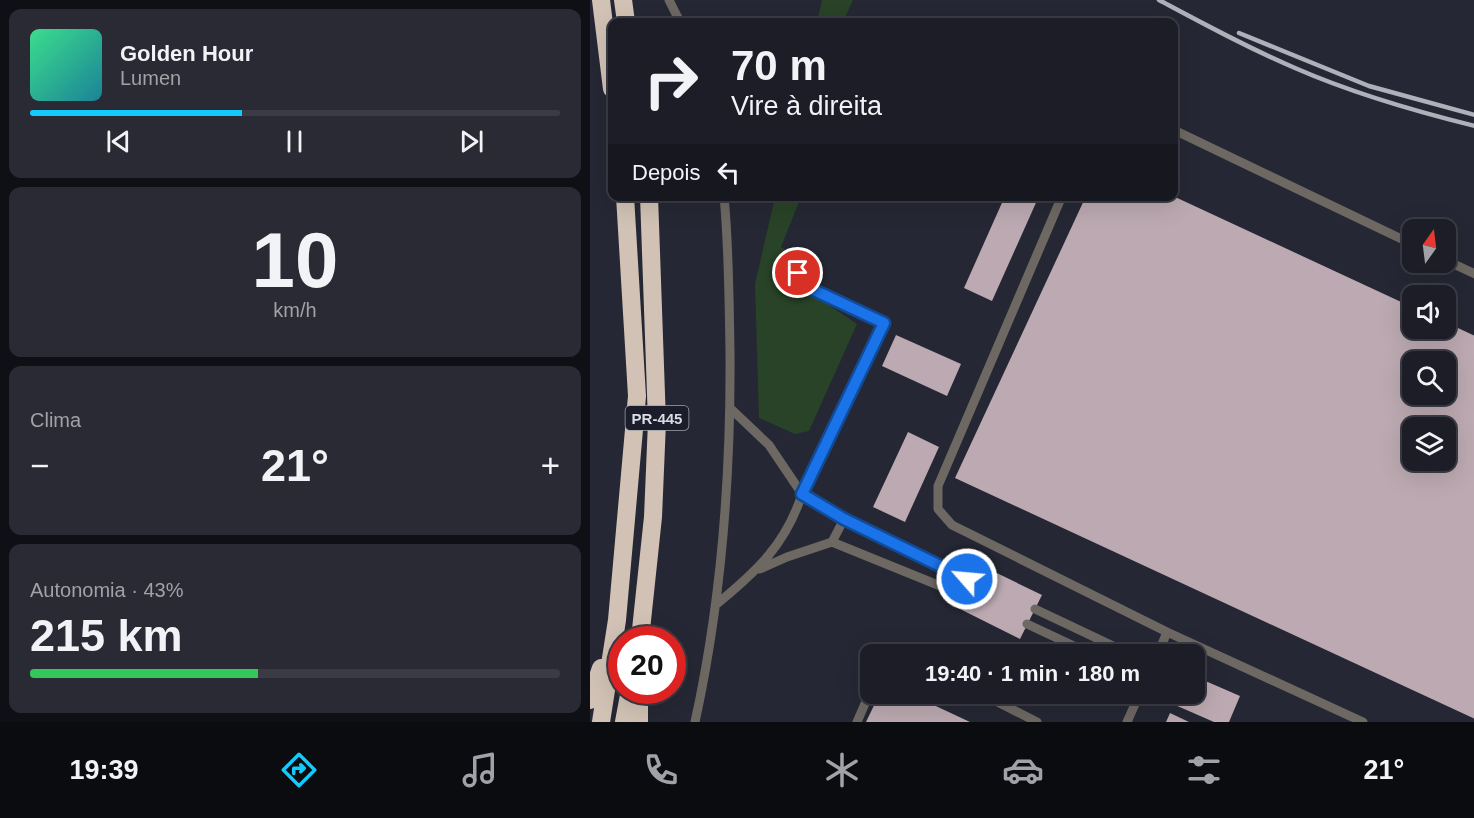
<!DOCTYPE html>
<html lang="pt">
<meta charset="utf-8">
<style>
body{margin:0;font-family:Arial,sans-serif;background:#292a33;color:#f1f3f6;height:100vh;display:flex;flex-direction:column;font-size:22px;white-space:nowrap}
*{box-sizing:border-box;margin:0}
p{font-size:20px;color:#a0a2a7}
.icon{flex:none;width:33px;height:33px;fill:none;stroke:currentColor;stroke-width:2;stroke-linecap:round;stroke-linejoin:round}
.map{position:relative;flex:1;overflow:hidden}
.details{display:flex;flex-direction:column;gap:9px;padding:9px;background:#0f1015;width:590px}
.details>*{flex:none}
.hud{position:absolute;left:18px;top:18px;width:570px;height:183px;border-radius:12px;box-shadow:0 6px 24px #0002,0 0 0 2px #3a3b44;background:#1c1d27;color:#f1f3f6;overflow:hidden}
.needle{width:39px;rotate:14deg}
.tools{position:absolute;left:812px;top:219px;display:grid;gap:12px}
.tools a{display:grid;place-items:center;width:54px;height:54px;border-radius:12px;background:#1c1d27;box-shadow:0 6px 24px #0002,0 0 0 2px #3a3b44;font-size:30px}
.speed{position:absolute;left:18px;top:626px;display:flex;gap:12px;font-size:30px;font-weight:700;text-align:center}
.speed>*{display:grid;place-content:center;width:78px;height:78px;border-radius:50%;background:#1c1d27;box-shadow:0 6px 24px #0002,0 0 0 2px #3a3b44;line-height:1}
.speed .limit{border:9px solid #d22;background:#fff;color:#111}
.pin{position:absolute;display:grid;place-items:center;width:51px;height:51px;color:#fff;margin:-26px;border:3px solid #fff;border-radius:50%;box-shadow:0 2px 6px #0007}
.me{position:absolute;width:66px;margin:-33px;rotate:297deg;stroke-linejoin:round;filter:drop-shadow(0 0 4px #0008)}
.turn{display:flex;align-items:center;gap:21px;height:126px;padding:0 24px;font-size:27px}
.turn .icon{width:78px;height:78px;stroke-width:2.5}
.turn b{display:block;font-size:42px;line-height:51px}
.then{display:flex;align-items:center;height:57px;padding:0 24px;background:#0003;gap:12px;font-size:22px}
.big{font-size:45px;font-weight:800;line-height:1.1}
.details .card{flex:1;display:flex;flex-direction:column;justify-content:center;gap:9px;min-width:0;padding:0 21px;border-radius:12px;background:#292a33}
.details .dial{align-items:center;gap:0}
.dial b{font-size:78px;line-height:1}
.song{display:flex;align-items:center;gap:18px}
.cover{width:72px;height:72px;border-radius:9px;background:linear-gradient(135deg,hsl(150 70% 55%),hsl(190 70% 35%))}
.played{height:6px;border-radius:3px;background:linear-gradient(90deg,#12cafb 40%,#3a3b44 40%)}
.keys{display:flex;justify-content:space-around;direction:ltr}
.heat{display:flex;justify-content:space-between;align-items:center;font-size:33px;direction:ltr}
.charge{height:9px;border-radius:4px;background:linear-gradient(90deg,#34c759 43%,#3a3b44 0)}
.trip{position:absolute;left:270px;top:644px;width:345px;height:60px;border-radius:12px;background:#1c1d27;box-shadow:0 6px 24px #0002,0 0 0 2px #3a3b44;font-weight:800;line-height:60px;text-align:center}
.tab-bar{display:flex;height:96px;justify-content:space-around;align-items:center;background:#0b0c10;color:#a0a2a7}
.tab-bar .icon{width:42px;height:42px}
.tab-bar .selected{color:#12cafb}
.tab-bar b{font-size:27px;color:#f1f3f6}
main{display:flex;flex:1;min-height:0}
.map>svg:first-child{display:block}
</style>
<main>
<section class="details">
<div class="card">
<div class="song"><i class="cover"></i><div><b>Golden Hour</b><p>Lumen</p></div></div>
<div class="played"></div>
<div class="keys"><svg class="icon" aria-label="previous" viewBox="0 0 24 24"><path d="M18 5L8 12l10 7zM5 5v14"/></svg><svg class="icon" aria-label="pause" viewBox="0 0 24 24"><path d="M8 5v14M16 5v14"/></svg><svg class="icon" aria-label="next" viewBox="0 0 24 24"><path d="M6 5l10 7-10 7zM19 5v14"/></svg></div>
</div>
<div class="card dial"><b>10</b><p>km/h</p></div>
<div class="card"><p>Clima</p>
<div class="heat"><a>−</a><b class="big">21°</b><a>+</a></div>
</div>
<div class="card"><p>Autonomia · 43%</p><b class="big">215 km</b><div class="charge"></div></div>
</section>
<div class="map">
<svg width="885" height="722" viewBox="0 0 885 722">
<rect width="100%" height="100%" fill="#252734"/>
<path fill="#284327" d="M232 0H263L253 22H227Z
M185 197H211L191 247 202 253 199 278 267 324 219 431 205 434 169 418 165 284Z"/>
<path fill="#bca9b1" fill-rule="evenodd" d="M415 196H449L402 301 374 288Z
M496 196H583L822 307V328H855V322L885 336V719L365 478ZM822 362H855V394H822ZM822 428H855V460H822Z
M306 335 371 364 357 396 292 366Z
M318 432 349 447 315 522 283 507Z
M386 563 452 595 430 639 364 606Z
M604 676 650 696 639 722H624L585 705 590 693H604Z
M290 693H318L380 722H276Z
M580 713 599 722H576Z"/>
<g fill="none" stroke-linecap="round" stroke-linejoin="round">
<path stroke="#6e6863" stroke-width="9" d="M79 0 90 22
M584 130 822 244
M472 196 348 486V509L362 525 577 632 568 654
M210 259 211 283 294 323 212 494 254 519 377 579
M855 260 885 274
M242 542 254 519
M170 569 197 557 242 542 370 594
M128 603C167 571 196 544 212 494L179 445 140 408
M445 609 540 654
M437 624 501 654
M577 632 773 722
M390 693 447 722
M105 722C132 599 141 477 140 351 139 299 139 248 134 196
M267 722 280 692
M537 722 550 693"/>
<path stroke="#d1c2b5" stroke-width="18" d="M11 0 22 89
M33 0 36 22
M50 639 63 517 67 422 59 196
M0 700 11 668
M11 722 27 620 47 396 35 196
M34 722 40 690
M49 722V690"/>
<path stroke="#afb0ba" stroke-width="4.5" d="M569 0C614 24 658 48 705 68 762 93 824 111 885 126
M649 33 779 86 885 115"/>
</g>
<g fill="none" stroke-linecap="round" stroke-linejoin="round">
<defs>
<path id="route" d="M208 273 211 284 294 323 212 494 254 519 377 579"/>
</defs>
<use href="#route" stroke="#114b97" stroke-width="15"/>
<use href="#route" stroke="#1a73e8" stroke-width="10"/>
</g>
<g text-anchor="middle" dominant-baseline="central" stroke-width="6" stroke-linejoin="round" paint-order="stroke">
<rect fill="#1c1d2a" stroke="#a1a2ac" stroke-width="1.5" x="35.5" y="406" width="63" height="24" rx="4.5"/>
<g font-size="15" font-weight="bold" fill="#dadbe4">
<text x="67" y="418">PR-445</text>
</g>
</g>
</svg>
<div class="tools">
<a><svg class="needle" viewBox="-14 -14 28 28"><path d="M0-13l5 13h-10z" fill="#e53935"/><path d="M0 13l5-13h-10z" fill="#a0a2a7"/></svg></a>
<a><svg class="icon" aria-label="sound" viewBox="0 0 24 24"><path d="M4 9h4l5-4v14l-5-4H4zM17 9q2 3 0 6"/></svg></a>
<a><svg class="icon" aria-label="search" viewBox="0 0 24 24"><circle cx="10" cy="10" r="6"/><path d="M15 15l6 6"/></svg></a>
<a><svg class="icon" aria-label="layers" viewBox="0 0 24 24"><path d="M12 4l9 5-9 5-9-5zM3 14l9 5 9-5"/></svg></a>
</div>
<div class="speed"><div class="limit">20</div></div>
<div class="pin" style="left:208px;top:273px;background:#d93025"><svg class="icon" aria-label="arrive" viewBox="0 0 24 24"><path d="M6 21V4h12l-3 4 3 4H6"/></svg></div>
<svg class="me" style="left:377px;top:579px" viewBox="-20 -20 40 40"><circle r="17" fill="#1a73e8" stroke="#fff" stroke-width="3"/><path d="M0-11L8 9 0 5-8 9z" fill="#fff"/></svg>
<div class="trip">19:40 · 1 min · 180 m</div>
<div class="hud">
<div class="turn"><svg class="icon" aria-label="right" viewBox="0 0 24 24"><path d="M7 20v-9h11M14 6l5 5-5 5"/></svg><div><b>70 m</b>Vire à direita</div></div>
<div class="then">Depois<svg class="icon" aria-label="left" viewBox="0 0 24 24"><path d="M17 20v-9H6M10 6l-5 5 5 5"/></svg></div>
</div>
</div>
</main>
<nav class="tab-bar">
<b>19:39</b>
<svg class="icon selected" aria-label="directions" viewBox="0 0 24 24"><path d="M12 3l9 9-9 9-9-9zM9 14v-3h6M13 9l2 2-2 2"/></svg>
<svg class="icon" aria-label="music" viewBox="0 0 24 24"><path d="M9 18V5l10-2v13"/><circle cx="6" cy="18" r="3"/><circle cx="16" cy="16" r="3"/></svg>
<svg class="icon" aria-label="phone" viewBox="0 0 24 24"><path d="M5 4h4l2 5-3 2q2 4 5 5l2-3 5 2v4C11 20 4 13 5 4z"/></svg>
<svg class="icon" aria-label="climate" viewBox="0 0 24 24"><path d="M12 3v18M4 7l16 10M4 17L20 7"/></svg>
<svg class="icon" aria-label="car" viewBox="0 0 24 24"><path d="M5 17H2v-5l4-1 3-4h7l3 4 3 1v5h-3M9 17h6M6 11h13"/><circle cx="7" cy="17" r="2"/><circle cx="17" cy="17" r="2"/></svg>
<svg class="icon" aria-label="filters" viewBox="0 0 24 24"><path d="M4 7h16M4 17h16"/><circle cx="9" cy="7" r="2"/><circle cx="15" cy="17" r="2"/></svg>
<b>21°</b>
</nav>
